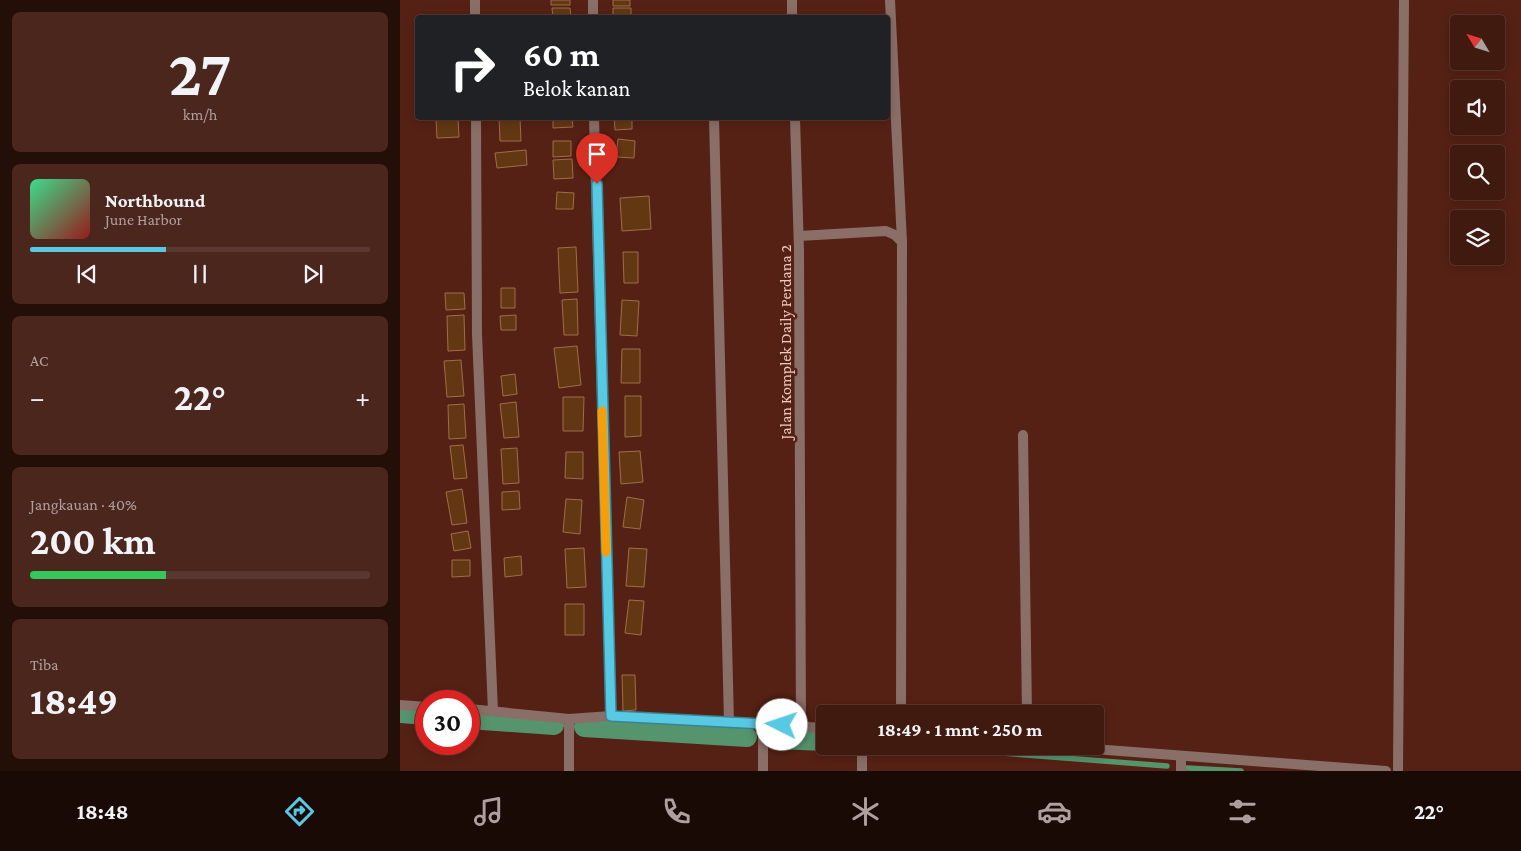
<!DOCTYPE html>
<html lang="id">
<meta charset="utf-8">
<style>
body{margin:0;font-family:"Crimson Pro",serif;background:#4b261d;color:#f1f3f6;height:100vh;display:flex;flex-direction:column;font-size:19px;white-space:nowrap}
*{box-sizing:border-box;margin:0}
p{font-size:16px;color:#aea09e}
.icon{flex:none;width:28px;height:28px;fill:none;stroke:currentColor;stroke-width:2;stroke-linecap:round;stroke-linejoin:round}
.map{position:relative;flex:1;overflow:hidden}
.details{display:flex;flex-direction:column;gap:12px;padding:12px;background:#230e08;width:400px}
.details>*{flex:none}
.banner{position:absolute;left:15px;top:15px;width:475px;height:105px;border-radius:5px;box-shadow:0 2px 12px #0003,0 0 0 1px #59382f;background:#202124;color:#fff;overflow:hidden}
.needle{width:32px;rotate:308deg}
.fabs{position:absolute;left:1050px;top:15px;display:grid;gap:10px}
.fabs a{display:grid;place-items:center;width:55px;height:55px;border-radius:5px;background:#40190f;box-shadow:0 2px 12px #0003,0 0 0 1px #59382f;font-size:25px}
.speed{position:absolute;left:15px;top:690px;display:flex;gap:10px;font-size:25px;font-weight:700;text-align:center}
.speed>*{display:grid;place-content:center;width:65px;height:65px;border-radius:50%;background:#40190f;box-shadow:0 2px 12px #0003,0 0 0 1px #59382f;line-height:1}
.speed .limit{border:8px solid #d22;background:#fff;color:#111}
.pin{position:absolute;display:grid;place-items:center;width:42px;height:42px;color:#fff;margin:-51px -21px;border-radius:50% 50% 50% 0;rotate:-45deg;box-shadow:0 0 5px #0007}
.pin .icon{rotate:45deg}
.me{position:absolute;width:55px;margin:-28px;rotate:274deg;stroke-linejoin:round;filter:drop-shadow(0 0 4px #0008)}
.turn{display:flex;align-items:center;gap:18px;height:105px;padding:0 25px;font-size:22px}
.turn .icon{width:65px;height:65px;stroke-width:2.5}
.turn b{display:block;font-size:35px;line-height:42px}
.big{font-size:38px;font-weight:700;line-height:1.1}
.details .widget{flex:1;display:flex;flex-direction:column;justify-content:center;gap:8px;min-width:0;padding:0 18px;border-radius:8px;background:#4b261d}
.details .dial{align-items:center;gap:0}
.dial b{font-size:65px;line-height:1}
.song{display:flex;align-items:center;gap:15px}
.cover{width:60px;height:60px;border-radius:8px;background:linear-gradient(135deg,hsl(150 70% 55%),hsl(0 70% 35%))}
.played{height:5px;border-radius:2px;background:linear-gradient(90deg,#58c9e3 40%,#59382f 40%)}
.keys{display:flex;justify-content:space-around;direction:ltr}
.heat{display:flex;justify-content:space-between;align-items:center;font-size:28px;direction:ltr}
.charge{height:8px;border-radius:4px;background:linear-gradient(90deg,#34c759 40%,#59382f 0)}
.trip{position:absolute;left:416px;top:705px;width:288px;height:50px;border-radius:5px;background:#40190f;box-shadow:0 2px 12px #0003,0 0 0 1px #59382f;font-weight:700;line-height:50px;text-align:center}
.dock{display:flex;height:80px;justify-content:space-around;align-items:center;background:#1a0a06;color:#aea09e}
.dock .icon{width:35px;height:35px}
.dock .selected{color:#58c9e3}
.dock b{font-size:22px;color:#f1f3f6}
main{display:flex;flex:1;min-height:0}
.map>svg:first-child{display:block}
</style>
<main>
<section class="details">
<div class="widget dial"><b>27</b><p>km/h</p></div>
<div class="widget">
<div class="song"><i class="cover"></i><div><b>Northbound</b><p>June Harbor</p></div></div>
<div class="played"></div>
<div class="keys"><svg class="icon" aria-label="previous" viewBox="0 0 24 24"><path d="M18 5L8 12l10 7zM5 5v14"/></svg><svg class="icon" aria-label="pause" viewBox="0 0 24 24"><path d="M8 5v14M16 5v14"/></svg><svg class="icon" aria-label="next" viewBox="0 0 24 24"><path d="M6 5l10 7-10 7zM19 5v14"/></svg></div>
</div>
<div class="widget"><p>AC</p>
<div class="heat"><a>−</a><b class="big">22°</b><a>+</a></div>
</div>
<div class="widget"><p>Jangkauan · 40%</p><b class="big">200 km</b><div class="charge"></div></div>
<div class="widget"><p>Tiba</p><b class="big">18:49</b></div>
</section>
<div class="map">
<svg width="1121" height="771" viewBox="0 0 1121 771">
<rect width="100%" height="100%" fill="#552114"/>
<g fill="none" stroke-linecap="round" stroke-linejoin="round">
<path stroke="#55946d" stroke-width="5.5" d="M512 746 767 766
M787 768 841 771"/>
<path stroke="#55946d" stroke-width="20" d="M0 713 26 715
M69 719 154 725
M184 727 347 737
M378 739 425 741"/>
</g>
<path fill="#643713" stroke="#9f6d4a" d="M151 0H170V5H151Z
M213 0H230V6H213Z
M152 8H170L171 18H153Z
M213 8H231V18H213Z
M58 118 59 137 37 138 36 119Z
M99 118H120L121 141H100Z
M153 118H172L173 127 153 128Z
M214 118H232V129L215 130Z
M218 139 235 141 234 158 216 157Z
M153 141H171V156L153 157Z
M126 150 127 165 97 168 95 153Z
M172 159 173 178 154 179 153 160Z
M157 192 174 193 173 209H156Z
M249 196 251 229 222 231 220 198Z
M176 247 178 292 160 293 158 248Z
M223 252H238V283H224Z
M101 288H115V308H101Z
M45 293H64L65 309 46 310Z
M177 299 178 335H164L162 300Z
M222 300 239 301 237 336 220 335Z
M64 315 65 350 48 351 47 316Z
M116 315V330H101L100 316Z
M177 346 181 385 159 388 154 348Z
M222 349H240V383H221Z
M61 360 64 396 47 397 44 361Z
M115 374 117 394 103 396 101 376Z
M225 396H241V436L225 437Z
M163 397H184L183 431H163Z
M116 402 119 437 104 438 100 404Z
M64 404 66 438 49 439 48 405Z
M63 445 67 478 54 479 50 446Z
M117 448 119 483 103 484 101 449Z
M240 451 243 482 221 484 219 452Z
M166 452H183V479L165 478Z
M62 489 67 523 52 525 46 492Z
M119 491 120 509 102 510V492Z
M227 497 244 500 240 529 223 527Z
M166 499 182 500 180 534 163 532Z
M68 531 71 548 54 551 51 534Z
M184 548 186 587 167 588 165 549Z
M229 548 247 549 244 587 226 586Z
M121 556 122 575 105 577 104 558Z
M52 560H70V576L52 577Z
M229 600 244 601 241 635 225 633Z
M165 604H184V635H165Z
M222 675H235L236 710 223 711Z"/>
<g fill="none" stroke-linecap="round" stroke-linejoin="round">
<path stroke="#8a6f68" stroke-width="10" d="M75 0V18
M392 0V18
M490 0 502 242
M193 18V0
M76 118 77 334 93 711
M314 118 329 722
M395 118 399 251 401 727
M399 236 486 231 495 235 502 242 501 714
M623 435 627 714
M0 705 26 707
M69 709 169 719 211 716 194 118
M211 716 425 728
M363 724V771
M462 746V771
M654 746 986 771
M781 757V771
M169 771V719
M998 771 1004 0"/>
</g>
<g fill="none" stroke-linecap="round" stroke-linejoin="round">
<defs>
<path id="route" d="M197 184 211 716 382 725"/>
</defs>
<use href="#route" stroke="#398394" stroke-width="12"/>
<use href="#route" stroke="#58c9e3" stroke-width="9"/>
<path stroke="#f59e0b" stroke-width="9" d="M202 411 206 552"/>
</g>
<g text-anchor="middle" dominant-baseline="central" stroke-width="5" stroke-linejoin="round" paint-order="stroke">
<g font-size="16" fill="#ebc9c0" stroke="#552114">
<text transform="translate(385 342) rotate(-90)">Jalan Komplek Daily Perdana 2</text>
</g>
</g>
</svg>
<div class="fabs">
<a><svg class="needle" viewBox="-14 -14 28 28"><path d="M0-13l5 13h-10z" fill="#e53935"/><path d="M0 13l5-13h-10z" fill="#aea09e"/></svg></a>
<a><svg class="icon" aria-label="sound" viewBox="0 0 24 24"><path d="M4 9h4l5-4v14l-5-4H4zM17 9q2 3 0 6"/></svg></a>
<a><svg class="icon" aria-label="search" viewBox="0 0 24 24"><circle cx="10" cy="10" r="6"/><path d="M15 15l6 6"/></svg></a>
<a><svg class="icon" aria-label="layers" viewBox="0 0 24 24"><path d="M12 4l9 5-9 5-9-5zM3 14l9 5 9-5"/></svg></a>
</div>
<div class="speed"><div class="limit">30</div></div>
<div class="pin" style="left:197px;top:184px;background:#d93025"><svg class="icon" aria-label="arrive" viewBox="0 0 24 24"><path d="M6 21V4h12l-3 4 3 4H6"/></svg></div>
<svg class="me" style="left:382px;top:725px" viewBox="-20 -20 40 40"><circle r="19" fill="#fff"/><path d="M0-13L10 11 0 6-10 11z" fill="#58c9e3"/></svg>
<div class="trip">18:49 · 1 mnt · 250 m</div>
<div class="banner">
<div class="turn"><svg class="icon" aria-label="right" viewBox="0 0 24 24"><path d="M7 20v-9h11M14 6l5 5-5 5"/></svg><div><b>60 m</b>Belok kanan</div></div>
</div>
</div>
</main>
<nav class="dock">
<b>18:48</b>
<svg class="icon selected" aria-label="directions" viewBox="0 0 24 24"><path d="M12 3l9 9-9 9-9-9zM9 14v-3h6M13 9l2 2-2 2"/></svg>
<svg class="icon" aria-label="music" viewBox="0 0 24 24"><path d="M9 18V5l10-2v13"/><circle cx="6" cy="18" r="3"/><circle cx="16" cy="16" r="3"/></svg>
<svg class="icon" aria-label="phone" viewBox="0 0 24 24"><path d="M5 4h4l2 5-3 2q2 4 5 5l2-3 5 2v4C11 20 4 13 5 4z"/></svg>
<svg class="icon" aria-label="climate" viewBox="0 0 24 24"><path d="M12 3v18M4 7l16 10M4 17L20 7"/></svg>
<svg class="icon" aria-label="car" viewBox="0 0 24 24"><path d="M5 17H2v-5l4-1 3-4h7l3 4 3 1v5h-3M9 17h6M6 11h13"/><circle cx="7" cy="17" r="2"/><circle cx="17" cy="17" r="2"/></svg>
<svg class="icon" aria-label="filters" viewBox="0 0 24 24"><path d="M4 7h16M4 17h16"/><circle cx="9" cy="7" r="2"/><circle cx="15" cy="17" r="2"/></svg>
<b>22°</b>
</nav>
